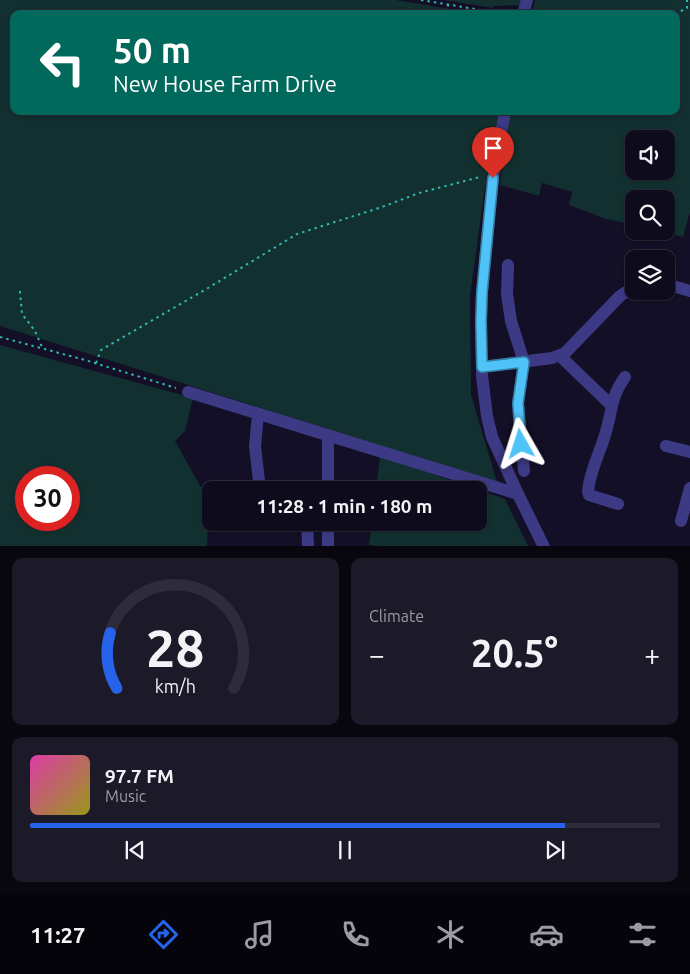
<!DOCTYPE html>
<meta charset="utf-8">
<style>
body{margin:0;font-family:Ubuntu,sans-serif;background:#1c1929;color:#f1f3f6;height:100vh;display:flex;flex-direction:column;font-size:19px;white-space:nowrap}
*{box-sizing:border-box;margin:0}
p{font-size:16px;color:#9b9ba3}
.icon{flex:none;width:28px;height:28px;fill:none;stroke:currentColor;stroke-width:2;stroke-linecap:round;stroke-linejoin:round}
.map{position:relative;height:546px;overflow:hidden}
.drawer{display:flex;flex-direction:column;gap:12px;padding:12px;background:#08060f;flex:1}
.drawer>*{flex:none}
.guide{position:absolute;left:10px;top:10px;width:670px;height:105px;border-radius:10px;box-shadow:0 1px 4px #0004,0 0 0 1px #2e2b3b;background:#00695c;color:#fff;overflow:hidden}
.fabs{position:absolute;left:625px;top:130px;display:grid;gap:10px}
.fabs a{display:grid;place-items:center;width:50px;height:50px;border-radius:10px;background:#0e0b1c;box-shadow:0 1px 4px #0004,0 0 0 1px #2e2b3b;font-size:25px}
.speed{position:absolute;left:15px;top:466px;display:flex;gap:10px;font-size:25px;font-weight:700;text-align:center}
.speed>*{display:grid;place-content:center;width:65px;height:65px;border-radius:50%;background:#0e0b1c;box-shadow:0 1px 4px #0004,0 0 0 1px #2e2b3b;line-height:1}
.speed .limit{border:8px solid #d22;background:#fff;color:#111}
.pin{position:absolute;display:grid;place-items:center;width:42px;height:42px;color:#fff;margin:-51px -21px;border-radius:50% 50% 50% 0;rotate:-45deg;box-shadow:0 0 5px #0007}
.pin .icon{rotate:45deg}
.me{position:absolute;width:55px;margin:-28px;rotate:354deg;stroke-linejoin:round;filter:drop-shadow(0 0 4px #0008)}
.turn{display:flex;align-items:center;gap:18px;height:105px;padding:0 20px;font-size:22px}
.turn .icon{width:65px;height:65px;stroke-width:2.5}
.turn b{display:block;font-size:35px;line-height:42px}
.big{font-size:38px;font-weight:700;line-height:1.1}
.drawer .tile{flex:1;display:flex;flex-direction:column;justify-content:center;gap:8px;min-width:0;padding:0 18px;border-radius:10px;background:#1c1929}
.drawer .dial{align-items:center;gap:0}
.dial svg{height:130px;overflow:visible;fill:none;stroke:#2e2b3b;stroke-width:7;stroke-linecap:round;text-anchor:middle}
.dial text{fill:#f1f3f6;stroke:none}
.song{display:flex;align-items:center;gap:15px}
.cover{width:60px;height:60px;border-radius:8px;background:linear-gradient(135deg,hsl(320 70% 55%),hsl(60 70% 35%))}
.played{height:5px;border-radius:2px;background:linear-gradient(90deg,#2563eb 85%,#2e2b3b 85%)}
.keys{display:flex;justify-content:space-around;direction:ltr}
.heat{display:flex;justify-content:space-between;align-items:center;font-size:28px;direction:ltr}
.drawer .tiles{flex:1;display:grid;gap:12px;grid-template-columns:1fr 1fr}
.tile:last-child{grid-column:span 2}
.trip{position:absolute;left:202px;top:481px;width:285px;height:50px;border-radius:10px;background:#0e0b1c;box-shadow:0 1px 4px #0004,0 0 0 1px #2e2b3b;font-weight:700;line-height:50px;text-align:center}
.dock{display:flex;height:80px;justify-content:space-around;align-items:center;background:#06040b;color:#9b9ba3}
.dock .icon{width:35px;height:35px}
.dock .active{color:#2563eb}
.dock b{font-size:22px;color:#f1f3f6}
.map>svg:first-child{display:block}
</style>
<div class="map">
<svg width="690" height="547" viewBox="0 0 690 547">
<rect width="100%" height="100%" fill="#130f26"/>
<path fill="#12302f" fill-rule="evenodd" d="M0 0H395L481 14H14V111H499L487 173 470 296 471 395 497 482 0 326Z
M444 0H525L524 5 493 6V8Z
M535 0H690V212L683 237 660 231H666V199H634V225L606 219 569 205 572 192 542 183 539 196 500 185 505 133 510 111H676V14H532ZM634 139H666V171H634Z
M0 345 193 398 185 431 175 441 209 502 207 546H0ZM26 478H69V520H26Z
M380 456 505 499 528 546 389 547 369 545 372 523 479 522V490H376Z"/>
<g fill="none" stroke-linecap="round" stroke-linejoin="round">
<path stroke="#2fb8b0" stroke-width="2" stroke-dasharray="2.5 4" stroke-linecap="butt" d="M421 0 505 14
M448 4V14
M675 14 687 8V0
M20 291 22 314 35 331 42 347
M0 337 85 360 176 388
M96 363 101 350 208 288 297 234 382 207 419 193 480 177"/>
<path stroke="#3d3a85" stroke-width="12" d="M523 14 527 0
M505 111 493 178 482 292 481 321 482 376 487 416 492 437 518 494 544 547
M508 265 507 294 511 321 524 362 518 403 524 471
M666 284 690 291
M560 356 611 405
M482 367 552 358 565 353 620 296 634 287
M188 392 518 494
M258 414 255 446 260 490
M666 446 690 452
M328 490V436
M618 504 589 495 588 491C590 469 602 449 607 428 613 406 611 397 625 377
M681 521 690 488
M307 522 308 545
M328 547V522"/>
</g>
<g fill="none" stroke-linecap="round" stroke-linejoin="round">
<defs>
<path id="route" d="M493 178 482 292 481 321 482 367 524 362 518 403 521 444"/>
</defs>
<use href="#route" stroke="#337fa1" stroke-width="12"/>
<use href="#route" stroke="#4fc3f7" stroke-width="9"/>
</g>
</svg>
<div class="fabs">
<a><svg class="icon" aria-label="sound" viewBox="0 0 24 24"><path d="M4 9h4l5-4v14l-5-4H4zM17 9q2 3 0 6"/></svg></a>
<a><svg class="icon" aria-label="search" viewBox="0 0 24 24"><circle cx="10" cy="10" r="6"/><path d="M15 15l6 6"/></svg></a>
<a><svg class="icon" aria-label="layers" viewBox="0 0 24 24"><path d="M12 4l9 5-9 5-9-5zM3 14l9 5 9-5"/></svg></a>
</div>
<div class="speed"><div class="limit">30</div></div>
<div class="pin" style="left:493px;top:178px;background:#d93025"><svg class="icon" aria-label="arrive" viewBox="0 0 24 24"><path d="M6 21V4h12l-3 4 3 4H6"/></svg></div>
<svg class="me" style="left:521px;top:444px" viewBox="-20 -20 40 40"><path d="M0-17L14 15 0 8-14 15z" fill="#4fc3f7" stroke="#fff" stroke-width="4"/></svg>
<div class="trip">11:28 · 1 min · 180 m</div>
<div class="guide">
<div class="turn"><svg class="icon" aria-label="left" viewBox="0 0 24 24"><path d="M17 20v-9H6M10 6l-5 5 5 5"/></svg><div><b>50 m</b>New House Farm Drive</div></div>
</div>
</div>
<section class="drawer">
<div class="tiles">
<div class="tile dial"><svg viewBox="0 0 100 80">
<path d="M14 69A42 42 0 1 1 86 69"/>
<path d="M14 69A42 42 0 0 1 10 35" stroke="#2563eb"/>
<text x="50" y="56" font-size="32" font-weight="700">28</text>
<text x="50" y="72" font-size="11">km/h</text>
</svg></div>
<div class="tile"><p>Climate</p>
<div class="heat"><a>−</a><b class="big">20.5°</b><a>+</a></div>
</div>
<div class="tile">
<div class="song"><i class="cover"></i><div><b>97.7 FM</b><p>Music</p></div></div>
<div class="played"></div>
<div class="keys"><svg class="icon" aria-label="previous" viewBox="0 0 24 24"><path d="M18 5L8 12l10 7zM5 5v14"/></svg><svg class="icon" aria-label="pause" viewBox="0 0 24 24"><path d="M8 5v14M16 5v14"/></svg><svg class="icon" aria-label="next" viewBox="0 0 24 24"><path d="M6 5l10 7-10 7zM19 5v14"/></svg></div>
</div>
</div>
</section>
<nav class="dock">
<b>11:27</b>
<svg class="icon active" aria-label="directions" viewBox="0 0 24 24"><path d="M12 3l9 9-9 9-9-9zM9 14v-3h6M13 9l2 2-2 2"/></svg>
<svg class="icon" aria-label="music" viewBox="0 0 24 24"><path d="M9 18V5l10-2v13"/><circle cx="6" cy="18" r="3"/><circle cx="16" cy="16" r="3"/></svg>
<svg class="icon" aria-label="phone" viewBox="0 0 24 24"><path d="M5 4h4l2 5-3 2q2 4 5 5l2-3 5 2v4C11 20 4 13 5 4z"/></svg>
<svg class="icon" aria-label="climate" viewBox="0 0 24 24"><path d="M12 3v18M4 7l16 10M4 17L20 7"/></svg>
<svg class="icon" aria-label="car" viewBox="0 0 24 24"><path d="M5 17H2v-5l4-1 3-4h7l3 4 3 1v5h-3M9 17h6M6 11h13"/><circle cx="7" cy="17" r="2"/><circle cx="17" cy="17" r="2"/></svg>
<svg class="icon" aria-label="filters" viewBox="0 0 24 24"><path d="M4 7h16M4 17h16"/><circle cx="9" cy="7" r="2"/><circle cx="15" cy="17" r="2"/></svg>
</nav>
